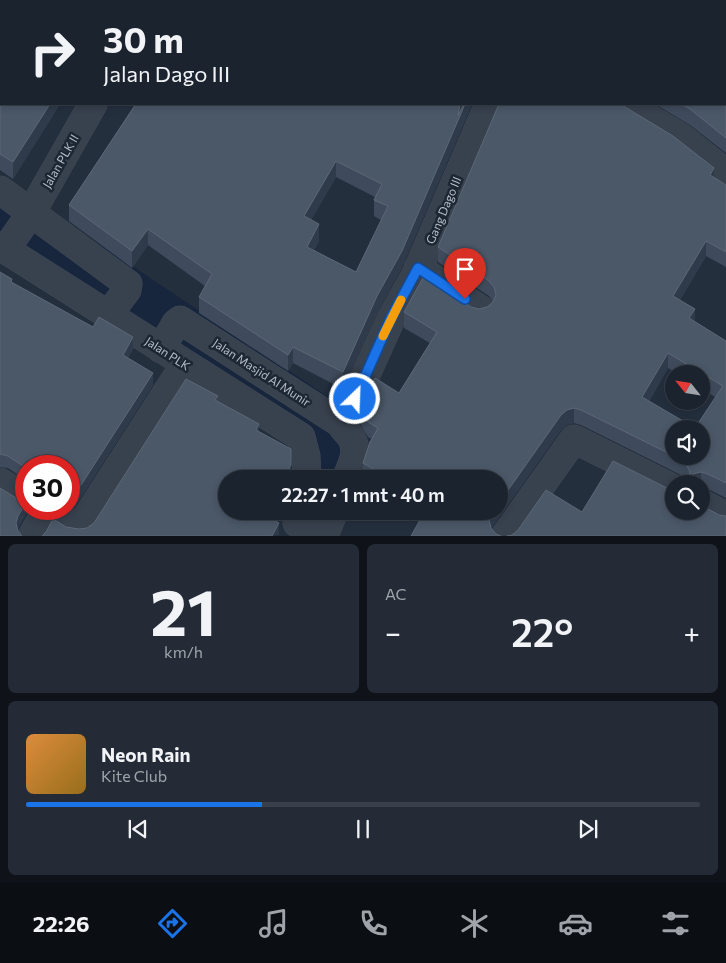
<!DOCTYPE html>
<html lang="id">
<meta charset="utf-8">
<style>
body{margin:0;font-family:Commissioner,sans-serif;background:#242b36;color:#f1f3f6;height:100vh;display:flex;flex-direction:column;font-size:19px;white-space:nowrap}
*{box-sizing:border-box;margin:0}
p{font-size:16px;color:#a0a4aa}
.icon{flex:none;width:28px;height:28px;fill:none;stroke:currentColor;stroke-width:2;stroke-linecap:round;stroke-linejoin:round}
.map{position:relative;height:536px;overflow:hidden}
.sheet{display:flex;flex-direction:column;gap:8px;padding:8px;background:#0f1319;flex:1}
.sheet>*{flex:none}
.hud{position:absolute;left:0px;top:0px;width:726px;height:105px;box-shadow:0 2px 8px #0003,0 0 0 1px #39404a;background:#1b232e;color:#f1f3f6;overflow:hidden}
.needle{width:32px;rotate:300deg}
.controls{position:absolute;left:665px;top:365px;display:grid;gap:10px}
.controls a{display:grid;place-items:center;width:45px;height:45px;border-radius:50%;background:#1b232e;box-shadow:0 2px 8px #0003,0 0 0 1px #39404a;font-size:25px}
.speed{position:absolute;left:15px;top:455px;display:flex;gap:10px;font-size:25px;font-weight:700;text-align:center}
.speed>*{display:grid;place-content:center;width:65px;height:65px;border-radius:50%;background:#1b232e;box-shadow:0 2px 8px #0003,0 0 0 1px #39404a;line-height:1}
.speed .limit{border:8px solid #d22;background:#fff;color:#111}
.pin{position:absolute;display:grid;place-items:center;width:42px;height:42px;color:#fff;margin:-51px -21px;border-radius:50% 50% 50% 0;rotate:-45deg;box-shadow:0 0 5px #0007}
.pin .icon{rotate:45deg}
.me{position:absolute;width:55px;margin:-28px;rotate:24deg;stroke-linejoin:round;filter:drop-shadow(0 0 4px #0008)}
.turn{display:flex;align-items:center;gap:18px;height:105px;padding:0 20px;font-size:22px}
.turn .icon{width:65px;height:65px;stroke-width:2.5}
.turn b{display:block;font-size:35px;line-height:42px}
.big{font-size:38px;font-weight:600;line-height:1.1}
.sheet .tile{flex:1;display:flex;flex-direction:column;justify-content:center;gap:8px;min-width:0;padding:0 18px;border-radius:8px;background:#242b36}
.sheet .dial{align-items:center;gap:0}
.dial b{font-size:65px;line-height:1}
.song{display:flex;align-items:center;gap:15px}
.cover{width:60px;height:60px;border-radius:8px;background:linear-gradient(135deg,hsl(30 70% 55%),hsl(40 70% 35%))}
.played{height:5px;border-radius:2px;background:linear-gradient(90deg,#1a73e8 35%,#39404a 35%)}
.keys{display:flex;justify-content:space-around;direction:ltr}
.heat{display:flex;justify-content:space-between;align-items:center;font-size:28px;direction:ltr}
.sheet .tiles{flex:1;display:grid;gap:8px;grid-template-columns:1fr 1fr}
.tile:last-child{grid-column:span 2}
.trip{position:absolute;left:218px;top:470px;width:290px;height:50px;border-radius:25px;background:#1b232e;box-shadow:0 2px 8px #0003,0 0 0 1px #39404a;font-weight:600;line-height:50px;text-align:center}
.tabs{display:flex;height:80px;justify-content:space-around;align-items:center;background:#0b0e12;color:#a0a4aa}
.tabs .icon{width:35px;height:35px}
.tabs .active{color:#1a73e8}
.tabs b{font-size:22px;color:#f1f3f6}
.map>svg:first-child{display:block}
</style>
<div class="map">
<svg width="726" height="536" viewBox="0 0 726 536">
<rect width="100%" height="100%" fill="#242f3e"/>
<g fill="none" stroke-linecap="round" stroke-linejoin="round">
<path stroke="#17263c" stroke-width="59" d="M0 213 338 439 323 479"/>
<defs>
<path id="minor" d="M410 1V0
M625 104 682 138 726 173
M0 190 128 284 127 290 108 315
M0 246 301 437 306 456 307 479
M6 249 31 213 93 104
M418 268 480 309
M161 349 176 323 180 320 340 423C343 429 349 433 352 439 359 453 351 466 346 479
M340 423 355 399 391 319 416 274 489 104
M0 482 26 498
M701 503 726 516
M47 510 73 525 81 526 185 364
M297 523 324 536
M32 536 47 510 45 509
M324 536 334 511
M505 536 574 439 674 489"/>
</defs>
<use href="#minor" stroke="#414a57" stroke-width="29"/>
<use href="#minor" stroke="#38414e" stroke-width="28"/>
</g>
<path fill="#3f4b5c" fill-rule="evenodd" d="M0 0 1 1V33L0 32Z
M726 0V153L690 125 655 104H725Z
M0 74 60 104 13 179 0 170Z
M135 104H463L462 106 464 104H472L402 267 377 313 343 389 293 363 288 371 199 313V297L205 286 148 245 132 268 69 221V205ZM336 177 375 197 374 200V216L381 220 356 272 314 250 319 241 311 220Z
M714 177 726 185V267L706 256 680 300 695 322 726 341V498L708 489 701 488V484H688L687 481 681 475 581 425 574 423 567 425 561 430 492 527 424 514 418 511H499V479L363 478V463L372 439 368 437 359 422V407L399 393 430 343 404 328V312L471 307 479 309 487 307 493 302 489 296 438 262V247ZM668 368 678 374H701V388L715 397 695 428 649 401Z
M0 272 12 282 133 349 128 358 153 385 74 508 69 505V466H26V480L8 468 0 467Z"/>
<path fill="#2f3b4b" d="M50 104H60L13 179V162Z
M460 104H463L461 113 465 104H472L402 267 377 313 343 389V372L458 115Z
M336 161V177L304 232V216Z
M714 168V183L710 175Z
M319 224V241L307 263V247Z
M148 229V245L132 268V251Z
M706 241V256L673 312V296Z
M695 309V325L689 318Z
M133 337V349L123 367V355Z
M293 347V363L288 371V355Z
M668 353V368L642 412V397Z
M153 373V385L74 508V496Z
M574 408V423L567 425 561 430 492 527 489 535V520L493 511H499V503L561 415 567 410Z
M259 424V436L256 430Z
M291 465V477L290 479 285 476Z
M701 472V484H688V479L693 474Z
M26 503 27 513 18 528 16 536V523L18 516Z
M274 511H281L270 530V518Z
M279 523V535L272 536Z"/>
<path fill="#4b5868" stroke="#5c6777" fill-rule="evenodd" d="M0 0H400L402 1H1V16H0Z
M448 0H478V1H448Z
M532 0H726V138L690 109 681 104H725V1H532Z
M1 72V104H50L13 162 0 154V74Z
M136 104H460L458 115 464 104H465L402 251 377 296 343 372 293 347 288 355 199 297 212 274 148 229 132 251 69 205ZM336 161 382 184 374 200 388 206 356 272 307 247 319 224 304 216Z
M499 104H620L673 136 714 168 710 175 726 185V252L706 241 673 296 695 309 689 318 726 341V483L708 474 701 472 693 474 688 479 690 472 687 466 681 460 674 456H701V429H674V456L581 410 574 408 567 410 561 415 499 503V479H390L363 463 370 442 378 428 368 422 359 407 375 378 399 393 437 332 404 312 424 276 471 307 479 309 487 307 493 302 496 295 494 287 489 281 438 247ZM668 353 723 386 695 428 642 397Z
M0 272 12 279 11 282 93 327 99 317 133 337 123 355 153 373 74 496 69 492V466H26V468L8 456 0 454Z
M186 379 218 396 215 400 259 424 256 430 291 449V465L285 476 291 479H226V511H274L270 518 279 523 272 536H42L46 532 53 519 66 527 79 529 87 528 94 523Z
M613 461 667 488 674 489V511H701V505L719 515 726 516V536H507L512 535 518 530 546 490 582 512Z
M0 488 18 499 26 501V503L18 516 16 523 18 531 22 536H0Z
M425 511H493L489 520 491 528 496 534 501 536H411Z"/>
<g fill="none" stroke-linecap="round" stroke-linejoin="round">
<defs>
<path id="route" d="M355 399 391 318 418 268 465 299"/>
</defs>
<use href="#route" stroke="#114b97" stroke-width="12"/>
<use href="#route" stroke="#1a73e8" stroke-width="9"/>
<path stroke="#f59e0b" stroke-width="9" d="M383 336 401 300"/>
</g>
<g text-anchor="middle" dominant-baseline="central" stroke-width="5" stroke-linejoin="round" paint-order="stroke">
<g font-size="12" fill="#b4bcc9" stroke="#1d2633">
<text transform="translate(60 161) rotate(-60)">Jalan PLK II</text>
<text transform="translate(443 210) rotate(-67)">Gang Dago III</text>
<text transform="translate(168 353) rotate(33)">Jalan PLK</text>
<text transform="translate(262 372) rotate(33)">Jalan Masjid Al Munir</text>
</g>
</g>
</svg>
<div class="controls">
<a><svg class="needle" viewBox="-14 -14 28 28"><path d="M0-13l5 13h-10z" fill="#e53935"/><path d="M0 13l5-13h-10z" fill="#a0a4aa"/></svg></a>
<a><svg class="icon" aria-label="sound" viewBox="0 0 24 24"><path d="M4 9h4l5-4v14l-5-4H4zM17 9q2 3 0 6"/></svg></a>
<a><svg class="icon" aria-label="search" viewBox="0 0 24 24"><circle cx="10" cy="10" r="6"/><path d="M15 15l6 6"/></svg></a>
</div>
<div class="speed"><div class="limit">30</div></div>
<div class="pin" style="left:465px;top:299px;background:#d93025"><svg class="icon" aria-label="arrive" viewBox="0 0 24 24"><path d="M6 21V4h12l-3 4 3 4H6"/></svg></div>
<svg class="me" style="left:355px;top:399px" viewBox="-20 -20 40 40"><circle r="17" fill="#1a73e8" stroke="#fff" stroke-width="3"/><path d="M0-11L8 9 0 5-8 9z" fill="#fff"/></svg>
<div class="trip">22:27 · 1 mnt · 40 m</div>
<div class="hud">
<div class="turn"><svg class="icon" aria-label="right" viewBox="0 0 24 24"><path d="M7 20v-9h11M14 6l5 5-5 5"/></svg><div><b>30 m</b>Jalan Dago III</div></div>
</div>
</div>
<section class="sheet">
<div class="tiles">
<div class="tile dial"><b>21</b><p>km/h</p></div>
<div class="tile"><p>AC</p>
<div class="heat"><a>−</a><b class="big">22°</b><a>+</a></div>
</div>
<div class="tile">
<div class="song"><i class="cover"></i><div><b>Neon Rain</b><p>Kite Club</p></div></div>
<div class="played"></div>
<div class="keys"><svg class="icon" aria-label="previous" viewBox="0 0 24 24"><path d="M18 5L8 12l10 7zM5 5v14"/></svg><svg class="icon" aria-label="pause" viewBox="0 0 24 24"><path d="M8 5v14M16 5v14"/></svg><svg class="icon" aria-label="next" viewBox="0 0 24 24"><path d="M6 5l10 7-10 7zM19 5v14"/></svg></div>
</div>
</div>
</section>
<nav class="tabs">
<b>22:26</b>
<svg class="icon active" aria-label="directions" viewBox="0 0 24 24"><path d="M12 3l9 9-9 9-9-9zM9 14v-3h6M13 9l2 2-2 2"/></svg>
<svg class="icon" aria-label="music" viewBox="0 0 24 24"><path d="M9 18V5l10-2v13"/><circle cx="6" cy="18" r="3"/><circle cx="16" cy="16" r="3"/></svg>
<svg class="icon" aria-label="phone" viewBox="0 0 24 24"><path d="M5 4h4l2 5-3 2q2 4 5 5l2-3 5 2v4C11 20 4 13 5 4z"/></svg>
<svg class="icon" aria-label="climate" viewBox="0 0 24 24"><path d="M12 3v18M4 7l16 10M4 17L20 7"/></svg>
<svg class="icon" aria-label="car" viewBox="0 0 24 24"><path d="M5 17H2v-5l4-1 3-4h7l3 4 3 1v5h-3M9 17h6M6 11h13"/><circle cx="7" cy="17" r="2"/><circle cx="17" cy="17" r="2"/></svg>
<svg class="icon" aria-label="filters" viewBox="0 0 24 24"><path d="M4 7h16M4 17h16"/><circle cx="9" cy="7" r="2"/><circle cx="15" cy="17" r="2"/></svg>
</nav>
